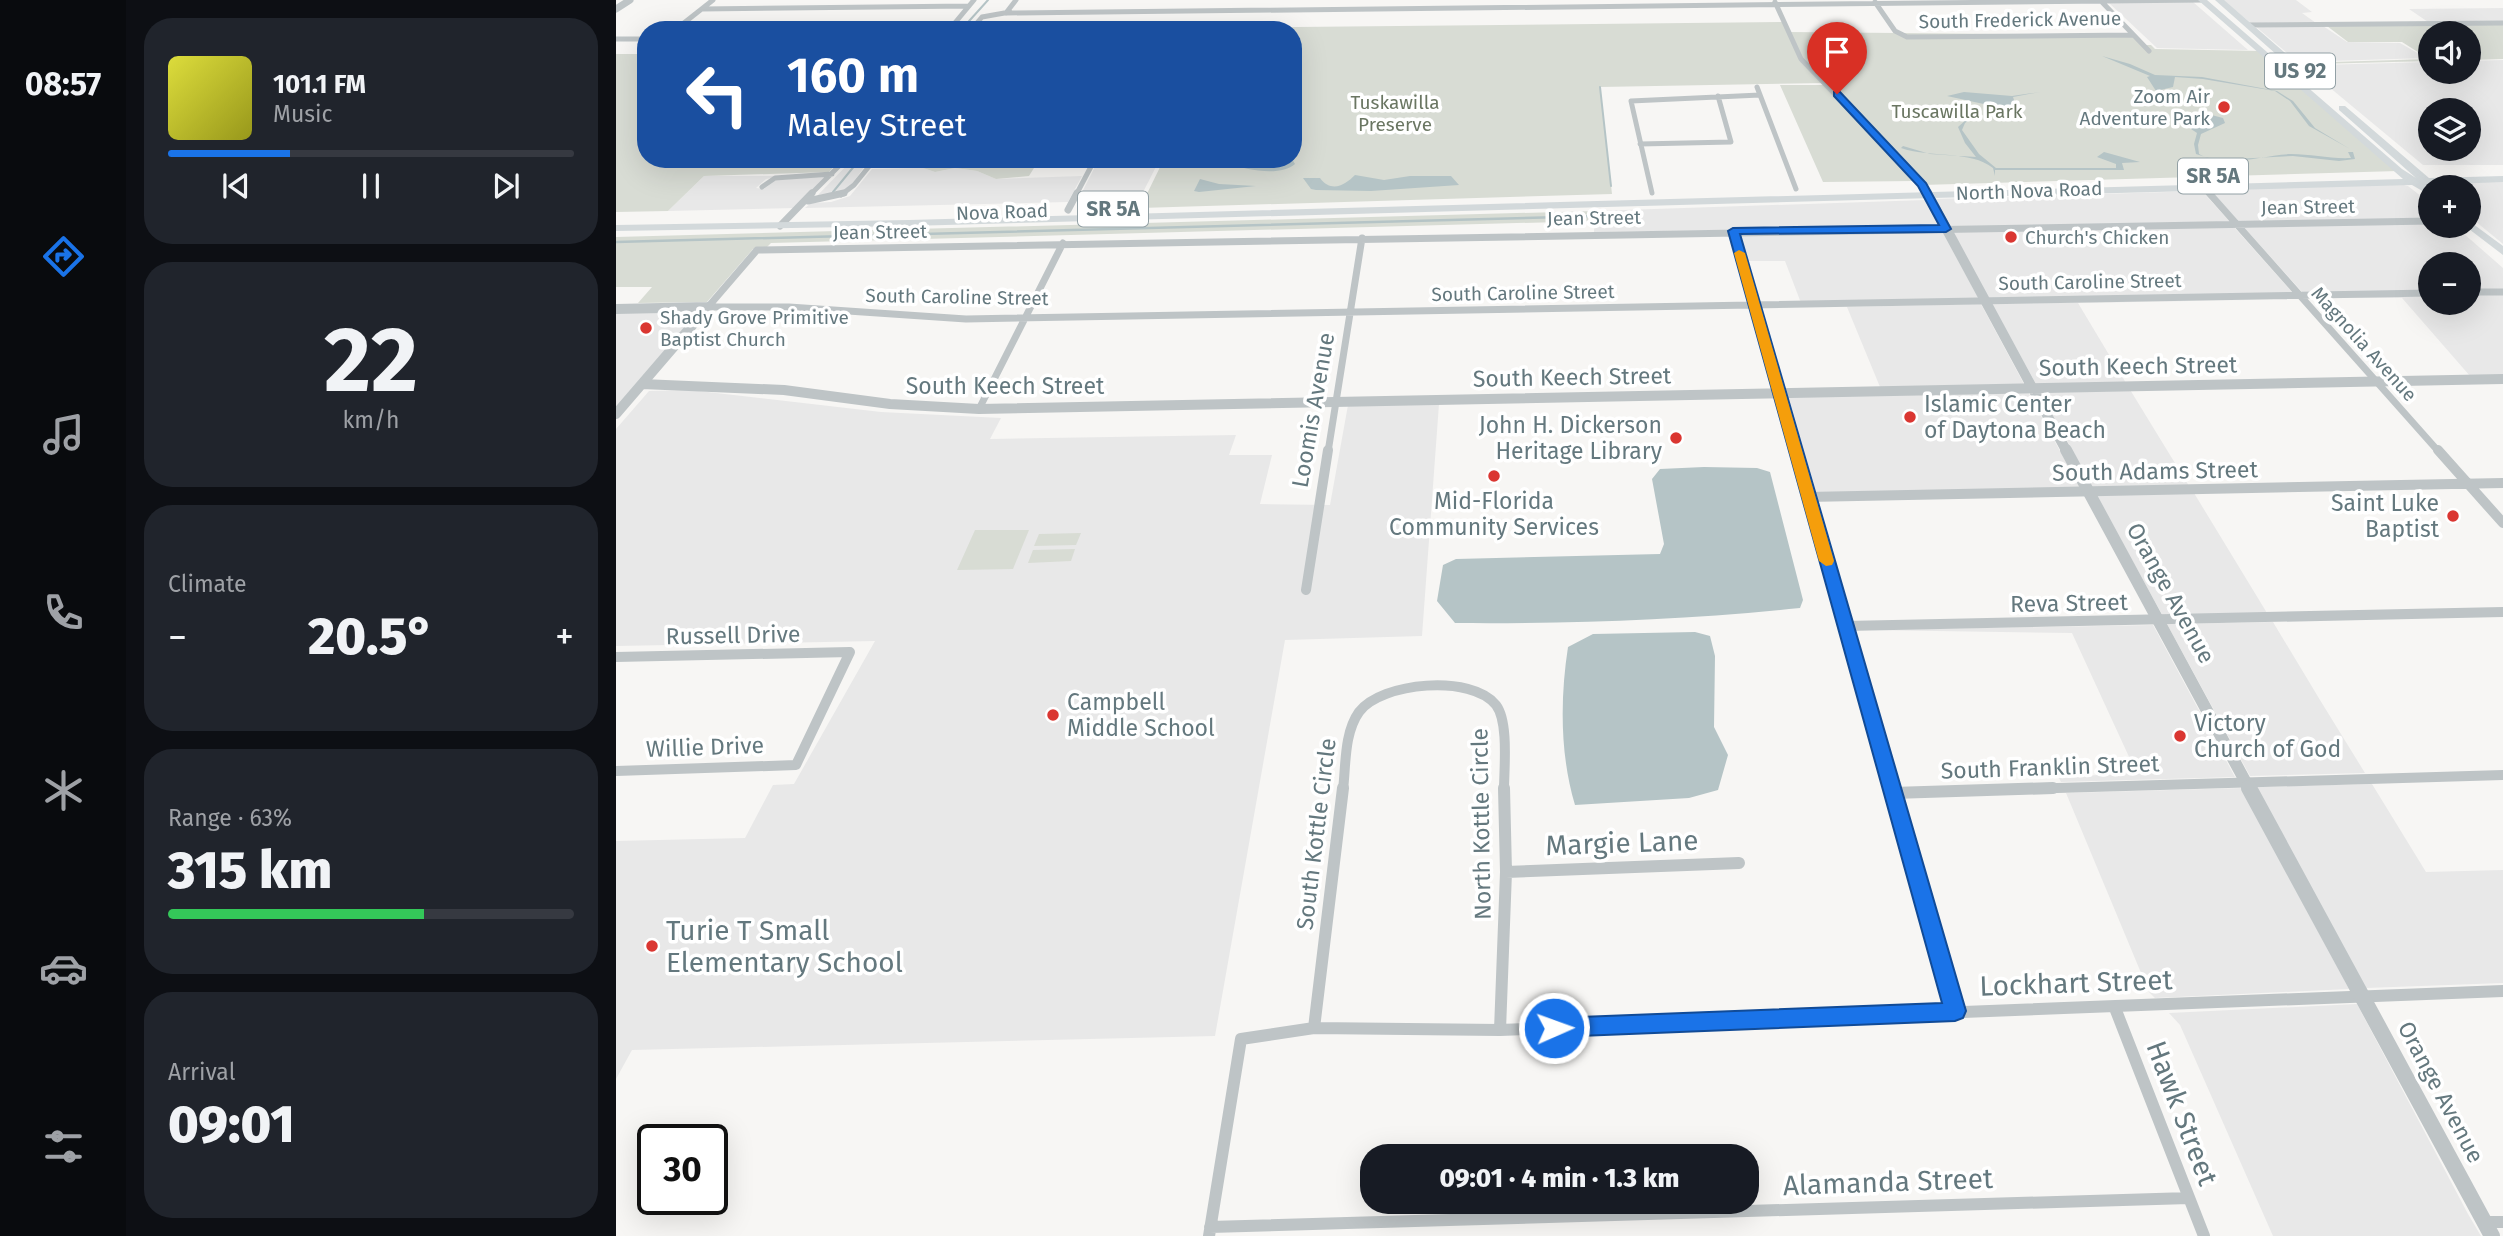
<!DOCTYPE html>
<meta charset="utf-8">
<style>
body{margin:0;font-family:"Fira Sans",sans-serif;background:#20242c;color:#f1f3f6;height:100vh;display:flex;flex-direction:column;font-size:26px;white-space:nowrap}
*{box-sizing:border-box;margin:0}
p{font-size:23px;color:#9ea1a6}
.icon{flex:none;width:38px;height:38px;fill:none;stroke:currentColor;stroke-width:2;stroke-linecap:round;stroke-linejoin:round}
.map{position:relative;flex:1;overflow:hidden}
.details{display:flex;flex-direction:column;gap:18px;padding:18px;background:#0d0f14;width:490px}
.details>*{flex:none}
.top-card{position:absolute;left:21px;top:21px;width:665px;height:147px;border-radius:28px;box-shadow:0 7px 28px #0002;background:#1a4fa0;color:#fff;overflow:hidden}
.tools{position:absolute;left:1802px;top:21px;display:grid;gap:14px}
.tools a{display:grid;place-items:center;width:63px;height:63px;border-radius:50%;background:#171b24;box-shadow:0 7px 28px #0002;font-size:35px}
.speed{position:absolute;left:21px;top:1124px;display:flex;gap:14px;font-size:35px;font-weight:700;text-align:center}
.speed>*{display:grid;place-content:center;width:91px;height:91px;border-radius:50%;background:#171b24;box-shadow:0 7px 28px #0002;line-height:1}
.speed .limit{border:4px solid #111;border-radius:10px;background:#fff;color:#111}
.pin{position:absolute;display:grid;place-items:center;width:60px;height:60px;color:#fff;margin:-72px -30px;border-radius:50% 50% 50% 0;rotate:-45deg;box-shadow:0 0 7px #0007}
.pin .icon{rotate:45deg}
.me{position:absolute;width:77px;margin:-38px;rotate:88deg;stroke-linejoin:round;filter:drop-shadow(0 0 5px #0008)}
.turn{display:flex;align-items:center;gap:24px;height:147px;padding:0 35px;font-size:32px}
.turn .icon{width:91px;height:91px;stroke-width:2.5}
.turn b{display:block;font-size:49px;line-height:60px}
.big{font-size:52px;font-weight:800;line-height:1.1}
.details .tile{flex:1;display:flex;flex-direction:column;justify-content:center;gap:10px;min-width:0;padding:0 24px;border-radius:28px;background:#20242c}
.details .dial{align-items:center;gap:0}
.dial b{font-size:91px;line-height:1}
.song{display:flex;align-items:center;gap:21px}
.cover{width:84px;height:84px;border-radius:10px;background:linear-gradient(135deg,hsl(60 70% 55%),hsl(60 70% 35%))}
.played{height:7px;border-radius:4px;background:linear-gradient(90deg,#1a73e8 30%,#363941 30%)}
.keys{display:flex;justify-content:space-around;direction:ltr}
.heat{display:flex;justify-content:space-between;align-items:center;font-size:38px;direction:ltr}
.charge{height:10px;border-radius:5px;background:linear-gradient(90deg,#34c759 63%,#363941 0)}
.trip{position:absolute;left:744px;top:1144px;width:399px;height:70px;border-radius:28px;background:#171b24;box-shadow:0 7px 28px #0002;font-weight:800;line-height:70px;text-align:center}
main{display:flex;flex:1;min-height:0}
.tabs{display:flex;flex-direction:column;width:126px;justify-content:space-around;align-items:center;background:#090b0e;color:#9ea1a6}
.tabs .icon{width:49px;height:49px}
.tabs .current{color:#1a73e8}
.tabs b{font-size:32px;color:#f1f3f6}
.map>svg:first-child{display:block}
</style>
<main>
<nav class="tabs">
<b>08:57</b>
<svg class="icon current" aria-label="directions" viewBox="0 0 24 24"><path d="M12 3l9 9-9 9-9-9zM9 14v-3h6M13 9l2 2-2 2"/></svg>
<svg class="icon" aria-label="music" viewBox="0 0 24 24"><path d="M9 18V5l10-2v13"/><circle cx="6" cy="18" r="3"/><circle cx="16" cy="16" r="3"/></svg>
<svg class="icon" aria-label="phone" viewBox="0 0 24 24"><path d="M5 4h4l2 5-3 2q2 4 5 5l2-3 5 2v4C11 20 4 13 5 4z"/></svg>
<svg class="icon" aria-label="climate" viewBox="0 0 24 24"><path d="M12 3v18M4 7l16 10M4 17L20 7"/></svg>
<svg class="icon" aria-label="car" viewBox="0 0 24 24"><path d="M5 17H2v-5l4-1 3-4h7l3 4 3 1v5h-3M9 17h6M6 11h13"/><circle cx="7" cy="17" r="2"/><circle cx="17" cy="17" r="2"/></svg>
<svg class="icon" aria-label="filters" viewBox="0 0 24 24"><path d="M4 7h16M4 17h16"/><circle cx="9" cy="7" r="2"/><circle cx="15" cy="17" r="2"/></svg>
</nav>
<section class="details">
<div class="tile">
<div class="song"><i class="cover"></i><div><b>101.1 FM</b><p>Music</p></div></div>
<div class="played"></div>
<div class="keys"><svg class="icon" aria-label="previous" viewBox="0 0 24 24"><path d="M18 5L8 12l10 7zM5 5v14"/></svg><svg class="icon" aria-label="pause" viewBox="0 0 24 24"><path d="M8 5v14M16 5v14"/></svg><svg class="icon" aria-label="next" viewBox="0 0 24 24"><path d="M6 5l10 7-10 7zM19 5v14"/></svg></div>
</div>
<div class="tile dial"><b>22</b><p>km/h</p></div>
<div class="tile"><p>Climate</p>
<div class="heat"><a>−</a><b class="big">20.5°</b><a>+</a></div>
</div>
<div class="tile"><p>Range · 63%</p><b class="big">315 km</b><div class="charge"></div></div>
<div class="tile"><p>Arrival</p><b class="big">09:01</b></div>
</section>
<div class="map">
<svg width="1887" height="1236" viewBox="0 0 1887 1236">
<rect width="100%" height="100%" fill="#f7f6f4"/>
<path fill="#e8e8e8" fill-rule="evenodd" d="M1607 0H1680L1696 12 1686 13 1700 23 1636 24Z
M1577 2 1632 50 1541 48 1493 3Z
M1887 8V21L1812 22 1793 9Z
M1639 26H1707L1731 42 1784 43 1810 58 1682 62Z
M1887 60V165H1807L1701 77H1712L1702 65 1815 62V72H1853V61ZM1815 110H1853V149H1815Z
M254 159 231 191 198 199 236 160Z
M483 159H544L523 200 461 202Z
M307 168 319 172 339 168 361 171 380 179 466 176 452 202 189 208 195 203 215 202 234 196 256 169Z
M88 176H166L150 179 140 188 148 189 160 180 210 176 179 208 52 211Z
M1887 181V244L1853 216V187H1825L1831 182Z
M1784 184 1792 186 1815 204V219L1623 222 1594 190Z
M1586 191 1614 222 1333 227 1319 199Z
M1309 200 1324 227 978 232 979 211Z
M1815 223V226H1839L1887 268V289L1853 290V264H1815V291L1687 293 1627 226Z
M1617 226 1677 293 1373 299 1336 231Z
M1326 231 1363 299 1185 303 1169 261H1130L1123 233Z
M1887 294V376H1854L1786 298H1691L1815 296V303H1853V295Z
M1682 299 1462 303 1510 383 1420 384 1376 304Z
M1365 304 1408 384 1264 387 1231 307Z
M85 310 0 407V311Z
M1513 388 1573 486 1477 488 1423 390Z
M74 390 265 412 385 418 374 439 620 435 613 455H656L644 504 714 505 732 405 823 404 806 636 669 640 599 1036 16 1050 0 1079V841L129 838 157 785 178 784 259 641 0 646V429L33 391Z
M1411 390 1464 488 1196 494 1168 397Z
M1578 493 1651 613 1547 616 1480 495Z
M1657 622 1704 700 1749 773 1634 776 1551 624Z
M1537 625 1619 777 1445 782 1443 778 1520 772 1456 633 1254 630Z
M1756 784 1810 872 1887 870V983L1750 988 1640 787Z
M1625 788 1733 989 1539 998 1533 992 1450 793Z
M1741 1004 1852 1214 1865 1236H1657L1564 1025 1553 1013Z"/>
<path fill="#d8dcd4" d="M1167 22 1172 32 1517 35 1528 45H1535L1539 49 1645 51 1782 171 1306 185 1210 83 984 87 996 194 524 208 548 159H677V30H401Z
M1887 24V59L1853 60V33H1815V61L1699 64 1708 76 1704 77 1684 63 1813 59 1786 42H1732L1711 26Z
M0 54H30V159H225L213 172 88 176 52 211 0 212Z
M1164 85H1208L1298 181 1207 182Z
M259 159H421L418 165 253 167Z
M425 159H435L418 168 413 176 380 179 361 171 339 168 319 172 307 168 418 166Z
M979 211V221L155 243 150 248 137 249 91 302 22 303 36 287H0V237Z
M359 530H413L397 569 341 570Z
M465 533 460 545 418 546 423 534Z
M459 549 455 561 412 563 417 550Z"/>
<path fill="#b5c4c6" d="M1486 56 1514 64 1539 75 1586 77 1661 91 1677 101 1699 128 1734 149 1693 126 1674 101 1659 91 1587 79 1559 77 1557 87 1540 91 1531 77 1534 76Z
M1348 92 1396 96 1424 92 1397 97 1399 103 1391 107 1407 113 1398 116 1386 108 1331 96Z
M1361 110 1365 111 1349 123 1346 130 1363 154 1380 168H1500V164L1481 157 1488 152 1524 162 1506 163 1508 170H1379V176L1377 168C1355 150 1313 158 1285 148L1287 146 1314 154 1360 157 1349 143 1342 127Z
M1584 112 1607 118 1609 123 1585 134 1582 145 1583 154C1608 169 1647 155 1675 154 1695 154 1714 159 1735 158L1732 152H1737L1739 159 1723 161 1677 156 1599 160 1580 154 1578 144 1581 133 1575 129 1576 118Z
M612 159H676L679 164C665 177 629 170 613 163Z
M739 175 768 180 794 176H835L843 185 755 191 700 190 695 189 687 178H704C716 194 730 184 739 175Z
M584 179 603 184 640 186 583 192 578 191Z
M1088 467 1141 468 1154 472 1187 600 1184 608C1069 620 955 624 839 623L821 601 827 565 840 559 1044 554 1048 544 1036 479 1044 469Z
M1079 632 1094 636 1099 656 1098 727 1112 755 1102 790 1073 798 959 805C944 755 944 699 952 647L977 634Z"/>
<g fill="none" stroke-linecap="round" stroke-linejoin="round">
<path stroke="#b5c4c6" stroke-width="2" d="M345 30 372 0
M984 87 995 186
M217 192 244 159"/>
<path stroke="#b5c4c6" stroke-width="2.5" d="M0 242 984 216"/>
<path stroke="#bec4c6" stroke-width="5" d="M1484 0 1533 51
M1159 2 1185 59 1306 185
M1259 2 1279 31 1291 37 1517 35
M86 9 353 6
M390 13 1588 0
M390 13 400 0
M1632 25 1887 23
M59 30 97 0
M333 30 358 0
M355 30 366 17 394 12
M0 39H30
M1141 87 1180 189
M1024 144 1115 142 1102 96
M1586 186 1594 195
M146 187 159 178 216 174
M1036 193 1015 101 1144 95
M194 195 230 159
M225 195 238 185 259 159
M460 195 479 159"/>
<path stroke="#bec4c6" stroke-width="7" d="M1593 193 1823 452
M192 201 228 193
M452 210 461 193
M164 226 196 193
M1117 231 1180 452
M1853 292H1887
M92 307 141 250 1815 221
M92 307H173L350 319 1815 293
M363 409 447 243
M712 452 746 238"/>
<path stroke="#bec4c6" stroke-width="10" d="M1179 450 1276 790
M1822 450 1887 523
M1191 497 1887 483
M690 590 712 450
M1230 626 1887 612
M0 657 234 652 180 765 0 771
M727 790C730 765 728 733 743 712 765 682 856 674 880 705 893 722 888 769 888 790
M1377 790 1887 775"/>
<path stroke="#bec4c6" stroke-width="12" d="M1276 788 1339 1011
M1277 793 1437 788
M890 872 1123 863
M1499 1008 1588 1236
M698 1028 727 788
M884 1030 890 872 888 788
M1868 1222H1887
M594 1227 1573 1198
M593 1236 625 1039 698 1028 884 1030 1887 991"/>
<path stroke="#bec4c6" stroke-width="7" d="M0 9 14 0
M1306 185 1311 195"/>
<path stroke="#bec4c6" stroke-width="10" d="M1311 193 1451 452
M0 309 92 307
M26 384 168 390 274 404 363 409 1887 379
M0 414 92 307"/>
<path stroke="#bec4c6" stroke-width="12" d="M1450 450 1634 790"/>
<path stroke="#bec4c6" stroke-width="16" d="M1633 788 1876 1236"/>
<path fill="#d3d9db" fill-rule="evenodd" d="M1582 0H1591L1786 169 1800 178 1723 110V106H1729L1813 178 1887 176V182L1811 185 1815 188V196L1796 185 293 226 0 231V225L293 220 1787 179Z
M1599 0H1608L1676 59V63H1670Z
M1853 221 1887 246V255L1849 226H1853Z"/>
</g>
<path fill="#1a73e8" stroke="#114b97" stroke-width="2" d="M1218 92H1224L1310 183 1335 229 1330 232 1124 234 1350 1011 1347 1018 1339 1021 938 1037 930 1034 927 1028 930 1021 938 1018 1326 1003 1112 231 1117 228 1323 225 1302 186 1218 96Z"/>
<path fill="#f59e0b" d="M1123 250 1129 253 1218 561 1216 565 1210 566 1203 561 1118 253Z"/>
<g fill="#da3631" stroke="#fff" stroke-width="2.5">
<circle cx="1608" cy="107" r="7"/>
<circle cx="1395" cy="237" r="7"/>
<circle cx="30" cy="328" r="7"/>
<circle cx="1294" cy="417" r="7"/>
<circle cx="1060" cy="438" r="7"/>
<circle cx="878" cy="476" r="7"/>
<circle cx="1837" cy="516" r="7"/>
<circle cx="437" cy="715" r="7"/>
<circle cx="1564" cy="736" r="7"/>
<circle cx="36" cy="946" r="7"/>
</g>
<g text-anchor="middle" dominant-baseline="central" stroke-width="7" stroke-linejoin="round" paint-order="stroke">
<g font-size="19" fill="#64787e" stroke="#fff">
<text transform="translate(1404 20) rotate(-1)">South Frederick Avenue</text>
<text transform="translate(1413 191) rotate(-2)">North Nova Road</text>
<text transform="translate(1692 207) rotate(-1)">Jean Street</text>
<text transform="translate(386 212) rotate(-2)">Nova Road</text>
<text transform="translate(978 218) rotate(-1)">Jean Street</text>
<text transform="translate(264 232) rotate(-1)">Jean Street</text>
<text transform="translate(1474 282) rotate(-1)">South Caroline Street</text>
<text transform="translate(907 293) rotate(-1)">South Caroline Street</text>
<text transform="translate(341 297) rotate(1)">South Caroline Street</text>
<text transform="translate(1748 344) rotate(48)">Magnolia Avenue</text>
</g>
<g font-size="19" fill="#64787e" stroke="#fff" text-anchor="start">
<text x="1594" y="96" text-anchor="end">Zoom Air<tspan x="1594" dy="22">Adventure Park</tspan></text>
<text x="1409" y="237">Church's Chicken</text>
<text x="44" y="317">Shady Grove Primitive<tspan x="44" dy="22">Baptist Church</tspan></text>
</g>
<g font-size="19" fill="#6a7662" stroke="#fff">
<text x="779" y="102">Tuskawilla<tspan x="779" dy="22">Preserve</tspan></text>
<text x="1341" y="111">Tuscawilla Park</text>
</g>
<g fill="#fff" stroke="#92a0a5" stroke-width="2">
<rect x="1649" y="53.5" width="70" height="35" rx="5"/>
<rect x="1562" y="158.5" width="70" height="35" rx="5"/>
<rect x="462" y="191.5" width="70" height="35" rx="5"/>
</g>
<g font-size="21" font-weight="bold" fill="#64787e">
<text x="1684" y="71">US 92</text>
<text x="1597" y="176">SR 5A</text>
<text x="497" y="209">SR 5A</text>
</g>
<g font-size="23" fill="#64787e" stroke="#fff">
<text transform="translate(1522 366) rotate(-1)">South Keech Street</text>
<text transform="translate(956 377) rotate(-1)">South Keech Street</text>
<text x="389" y="386">South Keech Street</text>
<text transform="translate(697 410) rotate(-80)">Loomis Avenue</text>
<text transform="translate(1539 471) rotate(-1)">South Adams Street</text>
<text transform="translate(1555 593) rotate(61)">Orange Avenue</text>
<text transform="translate(1453 603) rotate(-1)">Reva Street</text>
<text transform="translate(117 635) rotate(-1)">Russell Drive</text>
<text transform="translate(89 747) rotate(-2)">Willie Drive</text>
<text transform="translate(1434 767) rotate(-2)">South Franklin Street</text>
<text transform="translate(865 824) rotate(-91)">North Kottle Circle</text>
<text transform="translate(700 834) rotate(-83)">South Kottle Circle</text>
<text transform="translate(1825 1092) rotate(62)">Orange Avenue</text>
</g>
<g font-size="23" fill="#64787e" stroke="#fff" text-anchor="start">
<text x="1308" y="404">Islamic Center<tspan x="1308" dy="26">of Daytona Beach</tspan></text>
<text x="1046" y="425" text-anchor="end">John H. Dickerson<tspan x="1046" dy="26">Heritage Library</tspan></text>
<text x="878" y="501" text-anchor="middle">Mid-Florida<tspan x="878" dy="26">Community Services</tspan></text>
<text x="1823" y="503" text-anchor="end">Saint Luke<tspan x="1823" dy="26">Baptist</tspan></text>
<text x="451" y="702">Campbell<tspan x="451" dy="26">Middle School</tspan></text>
<text x="1578" y="723">Victory<tspan x="1578" dy="26">Church of God</tspan></text>
</g>
<g font-size="28" fill="#64787e" stroke="#fff">
<text transform="translate(1006 843) rotate(-2)">Margie Lane</text>
<text transform="translate(1460 983) rotate(-2)">Lockhart Street</text>
<text transform="translate(1566 1113) rotate(69)">Hawk Street</text>
<text transform="translate(1272 1182) rotate(-2)">Alamanda Street</text>
</g>
<g font-size="28" fill="#64787e" stroke="#fff" text-anchor="start">
<text x="50" y="930">Turie T Small<tspan x="50" dy="32">Elementary School</tspan></text>
</g>
</g>
</svg>
<div class="tools">
<a><svg class="icon" aria-label="sound" viewBox="0 0 24 24"><path d="M4 9h4l5-4v14l-5-4H4zM17 9q2 3 0 6"/></svg></a>
<a><svg class="icon" aria-label="layers" viewBox="0 0 24 24"><path d="M12 4l9 5-9 5-9-5zM3 14l9 5 9-5"/></svg></a>
<a>+</a>
<a>−</a>
</div>
<div class="speed"><div class="limit">30</div></div>
<div class="pin" style="left:1221px;top:94px;background:#d93025"><svg class="icon" aria-label="arrive" viewBox="0 0 24 24"><path d="M6 21V4h12l-3 4 3 4H6"/></svg></div>
<svg class="me" style="left:938px;top:1028px" viewBox="-20 -20 40 40"><circle r="17" fill="#1a73e8" stroke="#fff" stroke-width="3"/><path d="M0-11L8 9 0 5-8 9z" fill="#fff"/></svg>
<div class="trip">09:01 · 4 min · 1.3 km</div>
<div class="top-card">
<div class="turn"><svg class="icon" aria-label="left" viewBox="0 0 24 24"><path d="M17 20v-9H6M10 6l-5 5 5 5"/></svg><div><b>160 m</b>Maley Street</div></div>
</div>
</div>
</main>
